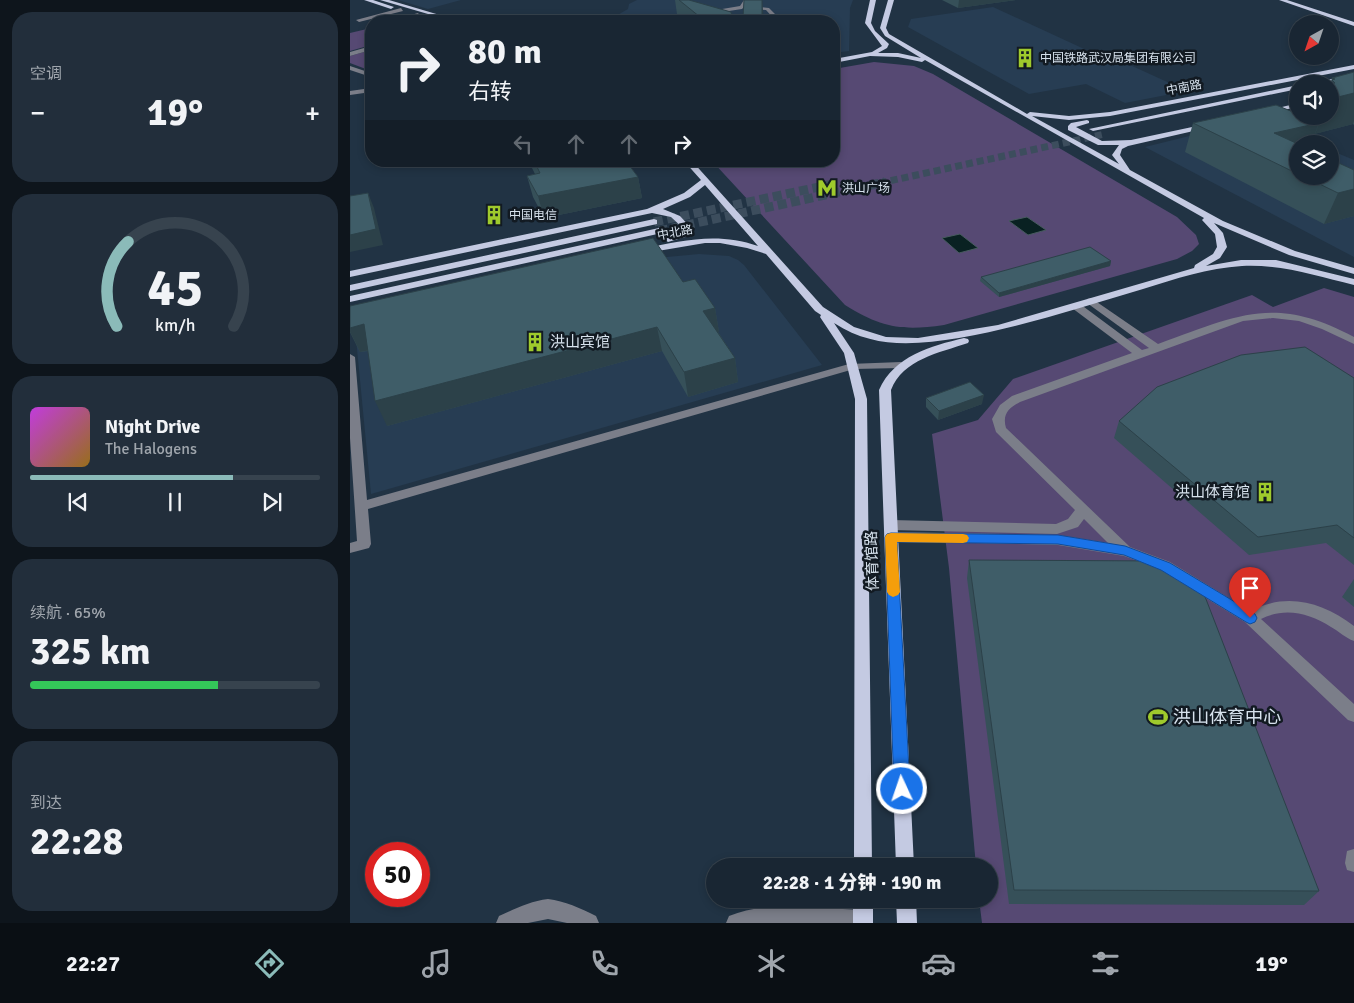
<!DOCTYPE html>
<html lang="zh">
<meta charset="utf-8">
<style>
body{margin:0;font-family:Signika,"Noto Sans SC",sans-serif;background:#222e3b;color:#f1f3f6;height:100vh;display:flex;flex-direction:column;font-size:19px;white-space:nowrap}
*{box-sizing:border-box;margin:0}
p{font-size:16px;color:#9fa5ac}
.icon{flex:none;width:28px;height:28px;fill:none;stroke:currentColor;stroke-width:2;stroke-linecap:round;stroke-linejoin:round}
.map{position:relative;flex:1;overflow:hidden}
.details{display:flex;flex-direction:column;gap:12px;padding:12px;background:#0e151c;width:350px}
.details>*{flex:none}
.top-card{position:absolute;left:15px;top:15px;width:475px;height:152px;border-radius:20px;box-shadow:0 2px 8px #0003,0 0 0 1px #37434e;background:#192633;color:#f1f3f6;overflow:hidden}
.needle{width:32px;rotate:220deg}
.fabs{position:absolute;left:939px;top:15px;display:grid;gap:10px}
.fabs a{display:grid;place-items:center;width:50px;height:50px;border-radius:50%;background:#192633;box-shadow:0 2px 8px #0003,0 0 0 1px #37434e;font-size:25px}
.speed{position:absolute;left:15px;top:842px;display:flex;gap:10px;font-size:25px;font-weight:700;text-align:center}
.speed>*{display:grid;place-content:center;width:65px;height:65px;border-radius:50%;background:#192633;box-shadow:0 2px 8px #0003,0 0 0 1px #37434e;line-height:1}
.speed .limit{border:8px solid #d22;background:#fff;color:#111}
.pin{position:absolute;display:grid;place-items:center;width:42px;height:42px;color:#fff;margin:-51px -21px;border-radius:50% 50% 50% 0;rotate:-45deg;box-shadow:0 0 5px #0007}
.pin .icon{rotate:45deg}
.me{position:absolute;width:55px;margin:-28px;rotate:357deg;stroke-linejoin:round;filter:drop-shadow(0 0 4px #0008)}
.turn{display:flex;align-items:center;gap:18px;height:105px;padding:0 20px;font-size:22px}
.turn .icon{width:65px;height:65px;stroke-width:2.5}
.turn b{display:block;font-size:35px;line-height:42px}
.lanes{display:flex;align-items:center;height:48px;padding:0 20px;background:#0003;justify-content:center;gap:25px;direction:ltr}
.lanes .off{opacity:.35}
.big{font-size:38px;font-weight:800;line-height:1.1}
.details .card{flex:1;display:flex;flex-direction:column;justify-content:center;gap:8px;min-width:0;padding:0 18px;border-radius:20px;background:#222e3b}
.details .dial{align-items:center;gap:0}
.dial svg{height:130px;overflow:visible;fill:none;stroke:#37434e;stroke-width:7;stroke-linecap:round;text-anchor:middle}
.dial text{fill:#f1f3f6;stroke:none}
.song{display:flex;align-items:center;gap:15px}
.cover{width:60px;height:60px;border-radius:8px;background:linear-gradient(135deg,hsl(290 70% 55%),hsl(40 70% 35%))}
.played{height:5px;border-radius:2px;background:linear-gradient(90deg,#8bbbb9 70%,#37434e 70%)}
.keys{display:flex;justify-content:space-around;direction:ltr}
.heat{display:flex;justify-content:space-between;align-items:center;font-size:28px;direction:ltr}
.charge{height:8px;border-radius:4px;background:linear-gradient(90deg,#34c759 65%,#37434e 0)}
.trip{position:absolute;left:356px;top:858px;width:292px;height:50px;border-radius:25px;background:#192633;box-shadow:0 2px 8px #0003,0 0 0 1px #37434e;font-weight:800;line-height:50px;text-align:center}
.dock{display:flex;height:80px;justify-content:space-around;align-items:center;background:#0a0f14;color:#9fa5ac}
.dock .icon{width:35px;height:35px}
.dock .active{color:#8bbbb9}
.dock b{font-size:22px;color:#f1f3f6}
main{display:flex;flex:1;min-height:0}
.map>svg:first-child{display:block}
</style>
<main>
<section class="details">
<div class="card"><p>空调</p>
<div class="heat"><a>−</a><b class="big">19°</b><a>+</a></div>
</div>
<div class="card dial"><svg viewBox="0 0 100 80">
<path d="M14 69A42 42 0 1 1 86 69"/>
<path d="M14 69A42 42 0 0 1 21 17" stroke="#8bbbb9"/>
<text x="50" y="56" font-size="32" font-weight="700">45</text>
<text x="50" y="72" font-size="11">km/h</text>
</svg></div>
<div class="card">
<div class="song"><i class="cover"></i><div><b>Night Drive</b><p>The Halogens</p></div></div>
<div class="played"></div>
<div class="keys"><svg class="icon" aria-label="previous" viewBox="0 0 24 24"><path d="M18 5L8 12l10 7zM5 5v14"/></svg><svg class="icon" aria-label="pause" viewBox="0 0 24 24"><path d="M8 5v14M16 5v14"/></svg><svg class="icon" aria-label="next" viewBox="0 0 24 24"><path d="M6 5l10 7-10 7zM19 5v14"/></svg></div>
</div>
<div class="card"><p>续航 · 65%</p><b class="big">325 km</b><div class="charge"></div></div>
<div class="card"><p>到达</p><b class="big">22:28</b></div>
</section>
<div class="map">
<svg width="1004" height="923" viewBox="0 0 1004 923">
<rect width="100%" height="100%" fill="#213344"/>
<path fill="#273d53" d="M48 0H111L78 9Z
M287 0H503L500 8 499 51 484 53V21H257L278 9 279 4Z
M643 7 771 66 780 65 837 91 775 103 736 84 679 94 558 27 561 19Z
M908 119 966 144H948V176H980V150L1004 160V257L795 147Z
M349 254 379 256 388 260 394 265 472 365 21 494 5 328 317 257Z"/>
<path fill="#564973" d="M17 29 21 30V45L0 51V33Z
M21 50V71L0 63V56Z
M524 62 564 66 583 74 827 217 846 235 849 244 842 251 827 259 594 325C552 331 532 328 495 305L362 161H484V69Z
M974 288 1004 297V923H632L629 899H640V866H626L599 568 582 434 628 420 663 379 902 295 923 307Z"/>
<path fill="#092122" stroke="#475b5f" d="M677 217 696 230 678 235 659 221Z
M610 234 628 248 609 253 592 238Z"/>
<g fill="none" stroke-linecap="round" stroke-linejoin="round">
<path stroke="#3c4d5d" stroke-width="7" stroke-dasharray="7 4" stroke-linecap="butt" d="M530 183 755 134"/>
<path stroke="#3c4d5d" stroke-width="9" stroke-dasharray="9 4.5" stroke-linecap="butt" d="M304 222 488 183
M309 231 535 182"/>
<path fill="#7b7e89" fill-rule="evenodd" d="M394 0H400L392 9 313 21H301L390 6Z
M397 6 419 8 432 21H426L416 10 395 9Z
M51 8 53 11 9 22 6 20Z
M68 13 70 16 49 21H40Z
M21 46V50L0 56V52Z
M0 66 21 73V77L0 70Z
M21 88V92L0 95V91Z
M741 298 808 344C887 316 923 294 1004 337V344L972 329 949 321 923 318 893 321 670 402C659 408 652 414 656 428L780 547 820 562 900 611C937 592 972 602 1004 626V641C995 638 989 631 981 627 959 613 935 607 911 619L1004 704V722L998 720 895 622 810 570 788 561 774 556 708 545 536 541 534 537 536 533 541 532 708 535 758 543 734 519 728 527 707 534 541 530 536 529 534 525 536 521 541 520 706 524 718 519 725 510 646 432 642 419 650 405 662 396 782 353 722 308V304H730L792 350 799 348 737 303V299Z
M0 354 5 357 17 500 499 364 551 362 556 365 551 368 504 369 18 509 21 544 19 548 0 553V543L7 541 0 438Z
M1004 849V872L997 870 995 863 997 851Z
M198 899C215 901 230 908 246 916L249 923H217L198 919 178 923H146L149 916C165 909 180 901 198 899Z
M433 906 513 910 520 913 523 920 522 923H376L379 916C396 909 414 907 433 906Z"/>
<path fill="#c4cae2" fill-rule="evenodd" d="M14 0H23L44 7 41 9Z
M30 0H39L110 21H102Z
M520 0H526L521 23 525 31 539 44 537 48 528 53H548L571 58 535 36 530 28 538 0H544L536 28 539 34 677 114 680 112 719 116 760 112 1004 65V69L760 116 719 120 682 116 769 164 762 155 769 145H748L718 130V126L721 123 737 120 739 121V123L726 127 752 141 781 140 861 123V127L778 146 772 149 770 155 780 170 873 221 945 251 1004 268V274L939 255 864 223 873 233 877 247 870 258 856 266 891 260H926L1004 279V285C967 276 931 264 892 266 858 268 825 279 793 289 732 307 672 327 609 338 564 345 524 349 484 323L504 353 517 399 522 866H504L505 399 494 353 470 317 471 315 465 311 416 254 397 248 370 243H355L290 254 288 252 293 249C332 240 369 232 408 246L355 185 340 197 313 209 330 216 342 229 335 237 318 242 314 239 315 237 326 234 334 229 321 217 302 213 0 277V271L297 209 334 193 351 180 334 161H342L473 307 504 327 536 337 568 338 648 325 844 268 845 265 863 254 867 247 865 234 852 220 854 218 575 60 572 62 548 57 520 56 484 63V59L522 52 532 46 515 23Z
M929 0H937L1004 22V26Z
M997 75 999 76V78L975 84H962Z
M948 85V89L743 131 739 129Z
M948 103V107L919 113 916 111Z
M304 219 307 220V224L0 291V285Z
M309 228 312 229V233L0 302V296Z
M614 338 618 339 619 341 618 343C589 353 553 359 541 390L564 866H546L529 390C544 356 581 346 614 338Z
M503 899H523V923H503Z
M546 899H566L567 923H547Z"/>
</g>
<path fill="#365059" d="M325 0H339L383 21H328Z
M592 0H666L608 8Z
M1004 72V125L1003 124 964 134 961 144H948V176H980L1004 170V216L974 224 835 152 843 123 945 113 948 106V116H980V84L982 78Z
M169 161H276L288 177 292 198 194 218 183 197 177 176 185 174 179 162 170 164Z
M761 261 760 266 649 297 630 281 631 277Z
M333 282 365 308 369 332H368L385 358 388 382 338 397 312 351 37 426 18 351 10 352 0 332V306Z
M1004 378V565L976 543 899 555 764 438 769 421Z
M576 398 632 404 588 420 576 407Z
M619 560 969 891 954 905 659 904 617 578Z
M1004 579V607L992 597Z"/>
<path fill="#2c4149" d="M412 0 414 21H393V18Z
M609 0H666L608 8Z
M1004 93V121L1003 124 965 134 972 116H980V99Z
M969 123 961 144H948L924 133Z
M169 161H179V162L170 164Z
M288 177 292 198 194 218 188 196Z
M1004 189V216L974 224 988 193Z
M18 193 24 208 33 245 0 252V235Z
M761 261 760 266 649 297V293Z
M365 308 369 332 357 335 353 311Z
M14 324 26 349 10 352 0 332V328Z
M307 327 312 351 37 426 25 401Z
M385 358 388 382 338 397 334 372Z
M634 395 632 404 588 420 589 411Z"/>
<path fill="#3f5d68" stroke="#2c4149" d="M329 0H339L381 12 383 21H355Z
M394 0H412V15L393 18Z
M1004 72V93L980 99V84L985 83 982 80 985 79 982 78Z
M926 105 948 114V116H954L969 123 924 133 948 144V174L843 123Z
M980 159 1004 170V189L988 193 953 176H980Z
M184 161H276L288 177 188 196 177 176 190 173Z
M18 193 26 229 0 235V196Z
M303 238 333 282 345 279 365 308 353 311 385 358 334 372 307 327 25 401 14 324 0 328V306Z
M740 247 761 261 649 293 631 277Z
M955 347 1004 378V538L987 525 908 537 769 421 807 387 891 355Z
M620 382 634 395 589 411 576 398Z
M619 560 813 561 854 594 969 891 664 890Z"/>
<path fill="#1a73e8" stroke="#114b97" d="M541 533 708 535 775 546 820 563 905 614 907 618 905 622 900 624 896 622 811 570 774 555 708 544 547 542 560 789 557 794 552 797 546 794 544 789 535 537 537 534Z"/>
<path fill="#f59e0b" d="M541 533 613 534 617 535 619 538 617 542 613 543 547 542 550 592 548 595 543 597 539 595 537 592 535 537 537 534Z"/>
<defs>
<symbol id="building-bare" viewBox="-9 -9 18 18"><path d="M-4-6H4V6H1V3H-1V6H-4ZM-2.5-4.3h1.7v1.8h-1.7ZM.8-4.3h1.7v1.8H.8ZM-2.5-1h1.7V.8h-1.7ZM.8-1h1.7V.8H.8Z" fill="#9fca2c" stroke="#121a22" stroke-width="2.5" paint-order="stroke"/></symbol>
<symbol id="metro-bare" viewBox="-9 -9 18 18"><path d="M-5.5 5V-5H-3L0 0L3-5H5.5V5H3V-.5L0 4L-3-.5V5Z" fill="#9fca2c" stroke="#121a22" stroke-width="2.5" paint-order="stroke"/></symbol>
<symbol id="stadium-bare" viewBox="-9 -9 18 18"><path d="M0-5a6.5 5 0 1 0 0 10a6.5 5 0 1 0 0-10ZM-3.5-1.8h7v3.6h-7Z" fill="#9fca2c" stroke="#121a22" stroke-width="2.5" paint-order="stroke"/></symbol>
</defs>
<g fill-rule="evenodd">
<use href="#building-bare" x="661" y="44" width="28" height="28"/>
<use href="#metro-bare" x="463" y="174" width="28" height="28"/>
<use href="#building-bare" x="130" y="201" width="28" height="28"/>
<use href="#building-bare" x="171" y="328" width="28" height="28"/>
<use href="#building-bare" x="901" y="478" width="28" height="28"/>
<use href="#stadium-bare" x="794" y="703" width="28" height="28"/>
</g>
<g text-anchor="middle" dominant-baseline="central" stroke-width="5" stroke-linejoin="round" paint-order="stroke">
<g font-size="12" fill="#d7e2ed" stroke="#121a22" text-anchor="start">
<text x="690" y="58">中国铁路武汉局集团有限公司</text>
<text x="492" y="188">洪山广场</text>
<text x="159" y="215">中国电信</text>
</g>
<g font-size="12" fill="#d7e2ed" stroke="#121a22">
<text transform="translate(834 88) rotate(-11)">中南路</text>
<text transform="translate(325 233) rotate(-11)">中北路</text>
</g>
<g font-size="15" fill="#d7e2ed" stroke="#121a22" text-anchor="start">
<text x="200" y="342">洪山宾馆</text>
<text x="900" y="492" text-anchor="end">洪山体育馆</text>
</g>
<g font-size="15" fill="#d7e2ed" stroke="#121a22">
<text transform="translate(522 561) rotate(-92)">体育馆路</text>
</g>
<g font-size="18" fill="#d7e2ed" stroke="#121a22" text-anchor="start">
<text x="823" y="717">洪山体育中心</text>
</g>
</g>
</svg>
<div class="fabs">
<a><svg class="needle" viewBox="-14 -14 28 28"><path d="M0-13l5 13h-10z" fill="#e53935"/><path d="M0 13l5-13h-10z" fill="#9fa5ac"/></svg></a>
<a><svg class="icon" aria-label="sound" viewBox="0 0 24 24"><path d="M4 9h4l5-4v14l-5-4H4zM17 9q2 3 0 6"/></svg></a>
<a><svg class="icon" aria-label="layers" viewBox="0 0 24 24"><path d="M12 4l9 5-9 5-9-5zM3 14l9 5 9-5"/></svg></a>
</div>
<div class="speed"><div class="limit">50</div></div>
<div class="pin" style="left:900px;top:618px;background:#d93025"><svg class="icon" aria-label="arrive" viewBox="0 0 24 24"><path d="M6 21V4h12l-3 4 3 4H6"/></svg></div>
<svg class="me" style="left:552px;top:789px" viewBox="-20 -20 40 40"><circle r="17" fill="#1a73e8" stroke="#fff" stroke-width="3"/><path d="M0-11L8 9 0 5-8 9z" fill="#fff"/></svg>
<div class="trip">22:28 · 1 分钟 · 190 m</div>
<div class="top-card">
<div class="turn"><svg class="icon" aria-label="right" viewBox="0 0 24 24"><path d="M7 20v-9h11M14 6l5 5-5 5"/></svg><div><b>80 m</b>右转</div></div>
<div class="lanes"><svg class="icon off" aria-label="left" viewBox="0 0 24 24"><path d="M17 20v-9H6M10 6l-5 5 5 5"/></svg><svg class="icon off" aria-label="ahead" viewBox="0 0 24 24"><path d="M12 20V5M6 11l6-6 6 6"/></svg><svg class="icon off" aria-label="ahead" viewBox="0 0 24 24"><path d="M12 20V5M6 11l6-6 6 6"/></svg><svg class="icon" aria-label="right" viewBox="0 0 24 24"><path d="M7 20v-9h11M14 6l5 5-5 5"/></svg></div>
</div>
</div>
</main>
<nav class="dock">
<b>22:27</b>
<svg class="icon active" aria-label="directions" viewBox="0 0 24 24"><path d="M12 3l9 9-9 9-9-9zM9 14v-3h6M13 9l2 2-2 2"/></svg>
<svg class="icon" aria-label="music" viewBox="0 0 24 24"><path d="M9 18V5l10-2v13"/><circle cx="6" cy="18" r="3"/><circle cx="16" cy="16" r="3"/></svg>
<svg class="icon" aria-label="phone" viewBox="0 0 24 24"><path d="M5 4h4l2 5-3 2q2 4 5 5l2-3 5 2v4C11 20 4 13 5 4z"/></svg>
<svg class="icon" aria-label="climate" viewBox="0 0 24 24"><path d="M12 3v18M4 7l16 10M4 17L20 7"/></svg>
<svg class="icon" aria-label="car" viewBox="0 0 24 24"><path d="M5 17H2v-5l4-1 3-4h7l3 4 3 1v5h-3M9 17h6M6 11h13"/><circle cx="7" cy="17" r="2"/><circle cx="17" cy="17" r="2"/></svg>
<svg class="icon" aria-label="filters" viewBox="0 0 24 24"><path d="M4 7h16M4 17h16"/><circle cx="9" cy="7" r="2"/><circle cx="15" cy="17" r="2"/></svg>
<b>19°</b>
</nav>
